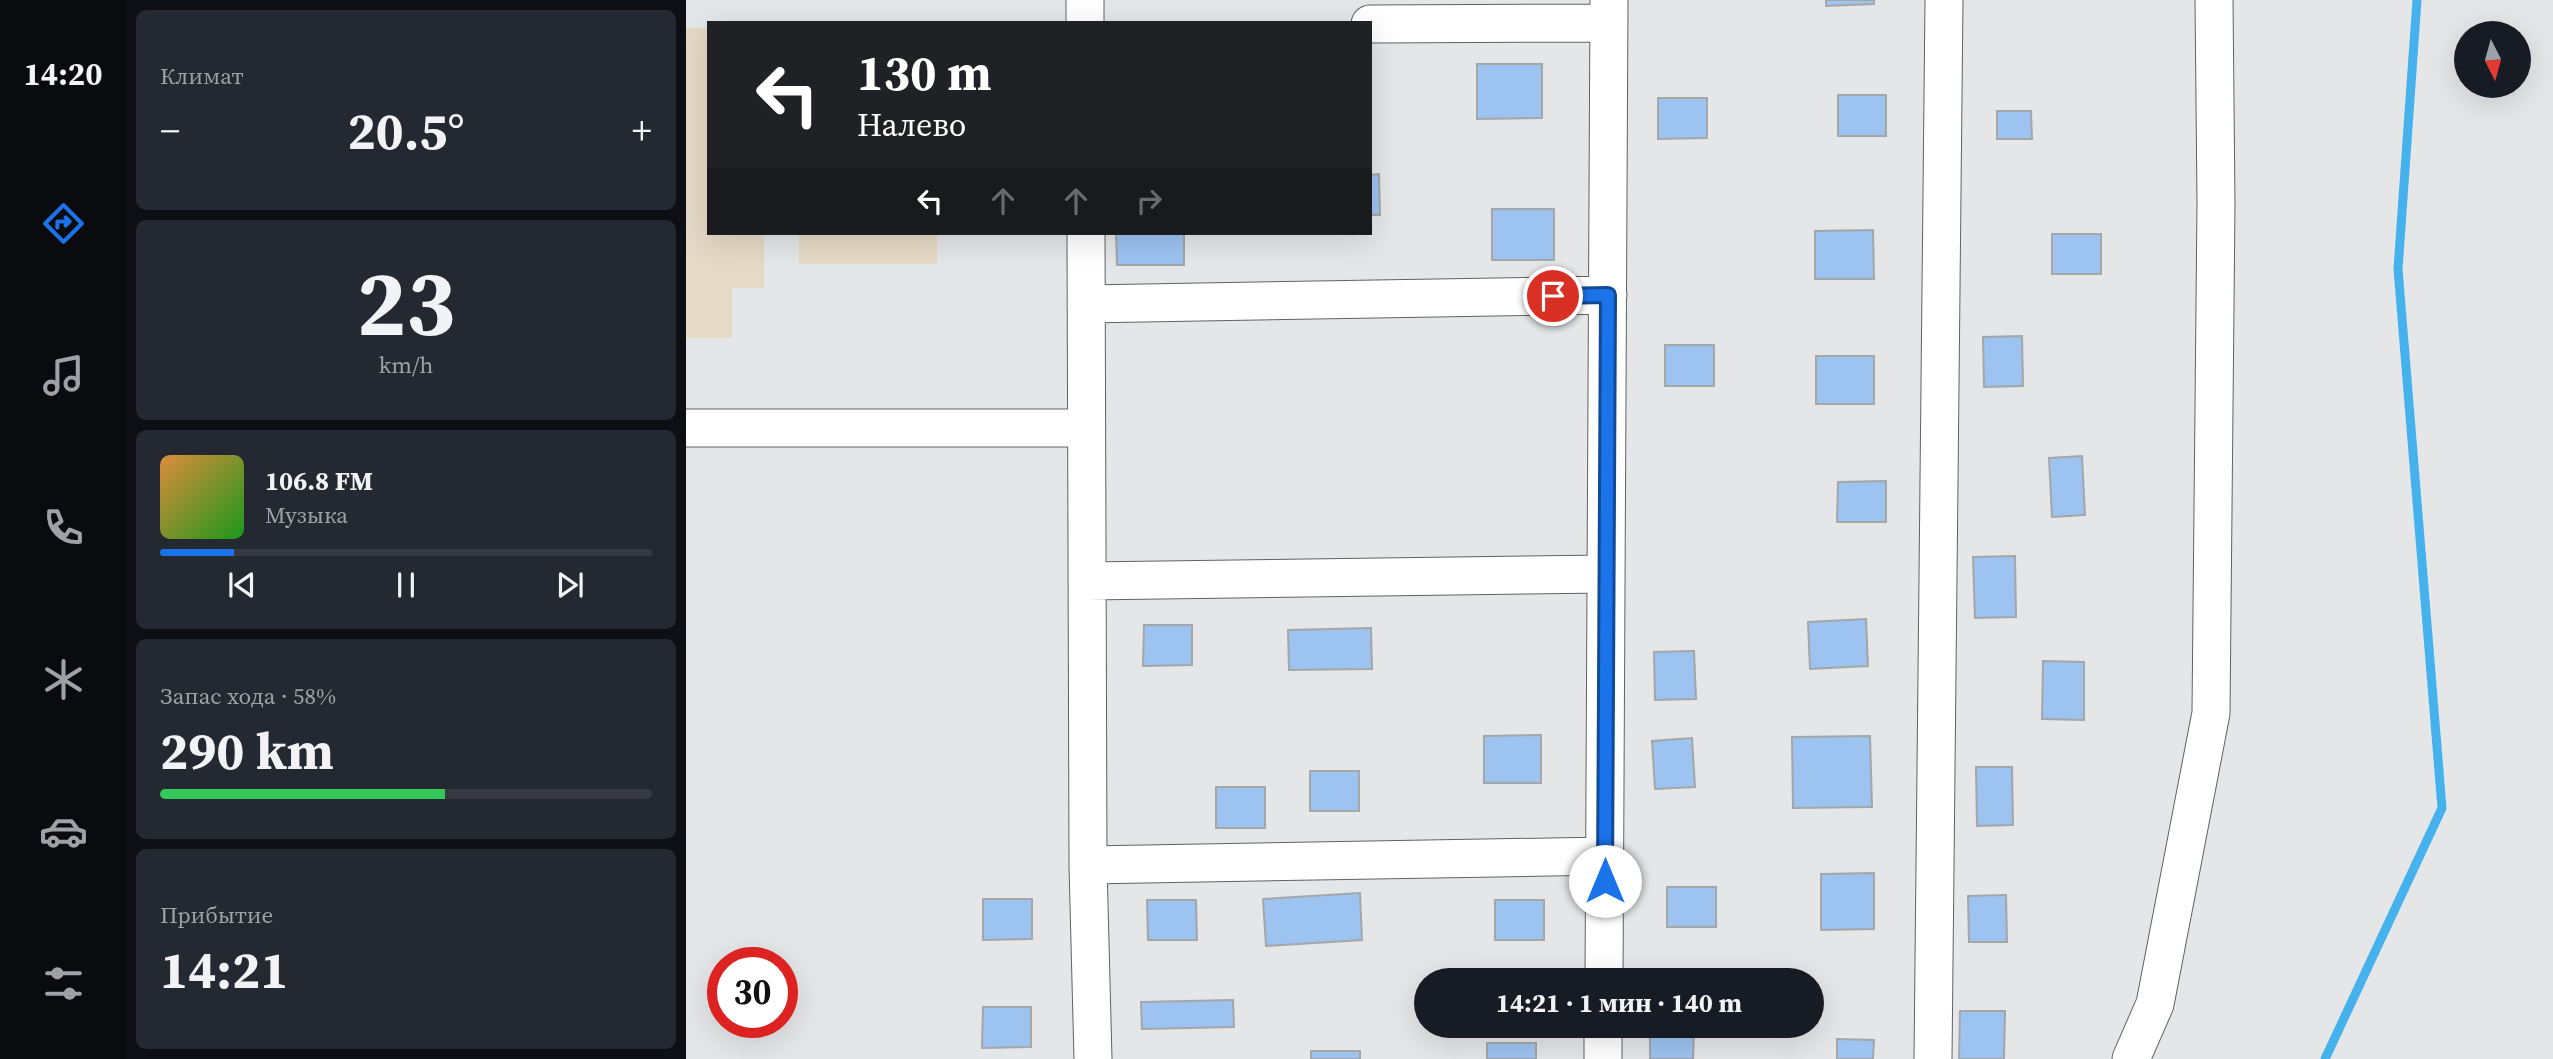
<!DOCTYPE html>
<html lang="ru">
<meta charset="utf-8">
<style>
body{margin:0;font-family:"Source Serif 4",serif;background:#242831;color:#f1f3f6;height:100vh;display:flex;flex-direction:column;font-size:26px;white-space:nowrap}
*{box-sizing:border-box;margin:0}
p{font-size:23px;color:#9ea1a6}
.icon{flex:none;width:38px;height:38px;fill:none;stroke:currentColor;stroke-width:2;stroke-linecap:round;stroke-linejoin:round}
.map{position:relative;flex:1;overflow:hidden}
.details{display:flex;flex-direction:column;gap:10px;padding:10px;background:#0d0f14;width:560px}
.details>*{flex:none}
.banner{position:absolute;left:21px;top:21px;width:665px;height:214px;border-radius:0px;box-shadow:0 7px 28px #0002;background:#202124;color:#fff;overflow:hidden}
.needle{width:46px;rotate:174deg}
.buttons{position:absolute;left:1768px;top:21px;display:grid;gap:14px}
.buttons a{display:grid;place-items:center;width:77px;height:77px;border-radius:50%;background:#171b24;box-shadow:0 7px 28px #0002;font-size:35px}
.speed{position:absolute;left:21px;top:947px;display:flex;gap:14px;font-size:35px;font-weight:700;text-align:center}
.speed>*{display:grid;place-content:center;width:91px;height:91px;border-radius:50%;background:#171b24;box-shadow:0 7px 28px #0002;line-height:1}
.speed .limit{border:10px solid #d22;background:#fff;color:#111}
.pin{position:absolute;display:grid;place-items:center;width:60px;height:60px;color:#fff;margin:-30px;border:4px solid #fff;border-radius:50%;box-shadow:0 2px 7px #0007}
.me{position:absolute;width:77px;margin:-38px;rotate:0deg;stroke-linejoin:round;filter:drop-shadow(0 0 5px #0008)}
.turn{display:flex;align-items:center;gap:24px;height:147px;padding:0 35px;font-size:32px}
.turn .icon{width:91px;height:91px;stroke-width:2.5}
.turn b{display:block;font-size:49px;line-height:60px}
.lanes{display:flex;align-items:center;height:66px;padding:0 35px;background:#0003;justify-content:center;gap:35px;direction:ltr}
.lanes .off{opacity:.35}
.big{font-size:52px;font-weight:700;line-height:1.1}
.details .widget{flex:1;display:flex;flex-direction:column;justify-content:center;gap:10px;min-width:0;padding:0 24px;border-radius:10px;background:#242831}
.details .dial{align-items:center;gap:0}
.dial b{font-size:91px;line-height:1}
.song{display:flex;align-items:center;gap:21px}
.cover{width:84px;height:84px;border-radius:10px;background:linear-gradient(135deg,hsl(30 70% 55%),hsl(120 70% 35%))}
.played{height:7px;border-radius:4px;background:linear-gradient(90deg,#1a73e8 15%,#363941 15%)}
.keys{display:flex;justify-content:space-around;direction:ltr}
.heat{display:flex;justify-content:space-between;align-items:center;font-size:38px;direction:ltr}
.charge{height:10px;border-radius:5px;background:linear-gradient(90deg,#34c759 58%,#363941 0)}
.trip{position:absolute;left:728px;top:968px;width:410px;height:70px;border-radius:35px;background:#171b24;box-shadow:0 7px 28px #0002;font-weight:700;line-height:70px;text-align:center}
main{display:flex;flex:1;min-height:0}
.menu{display:flex;flex-direction:column;width:126px;justify-content:space-around;align-items:center;background:#090b0e;color:#9ea1a6}
.menu .icon{width:49px;height:49px}
.menu .selected{color:#1a73e8}
.menu b{font-size:32px;color:#f1f3f6}
.map>svg:first-child{display:block}
</style>
<main>
<nav class="menu">
<b>14:20</b>
<svg class="icon selected" aria-label="directions" viewBox="0 0 24 24"><path d="M12 3l9 9-9 9-9-9zM9 14v-3h6M13 9l2 2-2 2"/></svg>
<svg class="icon" aria-label="music" viewBox="0 0 24 24"><path d="M9 18V5l10-2v13"/><circle cx="6" cy="18" r="3"/><circle cx="16" cy="16" r="3"/></svg>
<svg class="icon" aria-label="phone" viewBox="0 0 24 24"><path d="M5 4h4l2 5-3 2q2 4 5 5l2-3 5 2v4C11 20 4 13 5 4z"/></svg>
<svg class="icon" aria-label="climate" viewBox="0 0 24 24"><path d="M12 3v18M4 7l16 10M4 17L20 7"/></svg>
<svg class="icon" aria-label="car" viewBox="0 0 24 24"><path d="M5 17H2v-5l4-1 3-4h7l3 4 3 1v5h-3M9 17h6M6 11h13"/><circle cx="7" cy="17" r="2"/><circle cx="17" cy="17" r="2"/></svg>
<svg class="icon" aria-label="filters" viewBox="0 0 24 24"><path d="M4 7h16M4 17h16"/><circle cx="9" cy="7" r="2"/><circle cx="15" cy="17" r="2"/></svg>
</nav>
<section class="details">
<div class="widget"><p>Климат</p>
<div class="heat"><a>−</a><b class="big">20.5°</b><a>+</a></div>
</div>
<div class="widget dial"><b>23</b><p>km/h</p></div>
<div class="widget">
<div class="song"><i class="cover"></i><div><b>106.8 FM</b><p>Музыка</p></div></div>
<div class="played"></div>
<div class="keys"><svg class="icon" aria-label="previous" viewBox="0 0 24 24"><path d="M18 5L8 12l10 7zM5 5v14"/></svg><svg class="icon" aria-label="pause" viewBox="0 0 24 24"><path d="M8 5v14M16 5v14"/></svg><svg class="icon" aria-label="next" viewBox="0 0 24 24"><path d="M6 5l10 7-10 7zM19 5v14"/></svg></div>
</div>
<div class="widget"><p>Запас хода · 58%</p><b class="big">290 km</b><div class="charge"></div></div>
<div class="widget"><p>Прибытие</p><b class="big">14:21</b></div>
</section>
<div class="map">
<svg width="1867" height="1059" viewBox="0 0 1867 1059">
<rect width="100%" height="100%" fill="#e4e6e7"/>
<path fill="#e5dac6" d="M0 28H23V233H78V288H46V338H0Z
M113 233H251V264H113Z"/>
<g fill="none" stroke-linecap="round" stroke-linejoin="round">
<path stroke="#46b2ed" stroke-width="9" d="M1639 1059 1756 808 1712 269 1731 0"/>
</g>
<path fill="#9dc3f1" stroke="#a4a6a7" stroke-width="2" d="M1140 0H1188V4L1140 6Z
M791 64H856V118L791 119Z
M1152 95H1200V136H1152Z
M972 98H1021V138L972 139Z
M1311 111H1345L1346 139H1311Z
M693 174 694 215H684V175Z
M806 209H868V260H806Z
M1187 230 1188 279H1129V231Z
M430 233H498V265H431Z
M1366 234H1415V274H1366Z
M1336 336 1337 386 1298 387 1297 337Z
M979 345H1028V386H979Z
M1130 356H1188V404H1130Z
M1396 456 1399 515 1366 517 1363 458Z
M1200 481V522H1151L1152 482Z
M1329 556 1330 617 1289 618 1287 557Z
M1180 619 1182 666 1124 669 1122 622Z
M458 625H506V665L457 666Z
M685 628 686 669 603 670 602 630Z
M1008 651 1010 699 969 700 968 652Z
M1357 661 1398 662V720L1356 719Z
M855 735V783H798V736Z
M1184 736 1186 807 1107 808 1106 737Z
M1006 738 1009 787 969 789 966 741Z
M1290 767H1326L1327 825 1291 826Z
M624 771H673V811H624Z
M530 787H579V828H530Z
M1188 873V929L1135 930V874Z
M981 887H1030V927H981Z
M674 893 676 940 580 946 577 899Z
M1320 895 1321 942H1283L1282 896Z
M297 899H346V939L297 940Z
M461 900H510L511 940H462Z
M809 900H858V940H809Z
M547 1000 548 1027 456 1029 455 1002Z
M297 1007H345V1047L296 1048Z
M1274 1011H1319L1318 1059H1273Z
M964 1031H1008L1007 1059H964Z
M1151 1039 1188 1040 1187 1059H1151Z
M801 1043H850V1059H801Z
M625 1051H674V1059H625Z"/>
<g fill="none" stroke-linecap="round" stroke-linejoin="round">
<defs>
<path id="minor" d="M399 0V23
M684 24 923 23
M400 233 402 865 407 1059
M400 304 922 295
M0 428H400
M401 581 920 574
M402 865 919 856
M918 980 923 0
M917 1059V1026
M1247 1059 1258 0
M1445 1059 1469 1004 1525 713 1530 203 1528 0"/>
</defs>
<use href="#minor" stroke="#616264" stroke-width="39"/>
<use href="#minor" stroke="#fff" stroke-width="37"/>
</g>
<g fill="none" stroke-linecap="round" stroke-linejoin="round">
<defs>
<path id="route" d="M867 296 922 295 919 881"/>
</defs>
<use href="#route" stroke="#114b97" stroke-width="18"/>
<use href="#route" stroke="#1a73e8" stroke-width="12"/>
</g>
</svg>
<div class="buttons">
<a><svg class="needle" viewBox="-14 -14 28 28"><path d="M0-13l5 13h-10z" fill="#e53935"/><path d="M0 13l5-13h-10z" fill="#9ea1a6"/></svg></a>
</div>
<div class="speed"><div class="limit">30</div></div>
<div class="pin" style="left:867px;top:296px;background:#d93025"><svg class="icon" aria-label="arrive" viewBox="0 0 24 24"><path d="M6 21V4h12l-3 4 3 4H6"/></svg></div>
<svg class="me" style="left:919px;top:881px" viewBox="-20 -20 40 40"><circle r="19" fill="#fff"/><path d="M0-13L10 11 0 6-10 11z" fill="#1a73e8"/></svg>
<div class="trip">14:21 · 1 мин · 140 m</div>
<div class="banner">
<div class="turn"><svg class="icon" aria-label="left" viewBox="0 0 24 24"><path d="M17 20v-9H6M10 6l-5 5 5 5"/></svg><div><b>130 m</b>Налево</div></div>
<div class="lanes"><svg class="icon" aria-label="left" viewBox="0 0 24 24"><path d="M17 20v-9H6M10 6l-5 5 5 5"/></svg><svg class="icon off" aria-label="ahead" viewBox="0 0 24 24"><path d="M12 20V5M6 11l6-6 6 6"/></svg><svg class="icon off" aria-label="ahead" viewBox="0 0 24 24"><path d="M12 20V5M6 11l6-6 6 6"/></svg><svg class="icon off" aria-label="right" viewBox="0 0 24 24"><path d="M7 20v-9h11M14 6l5 5-5 5"/></svg></div>
</div>
</div>
</main>
